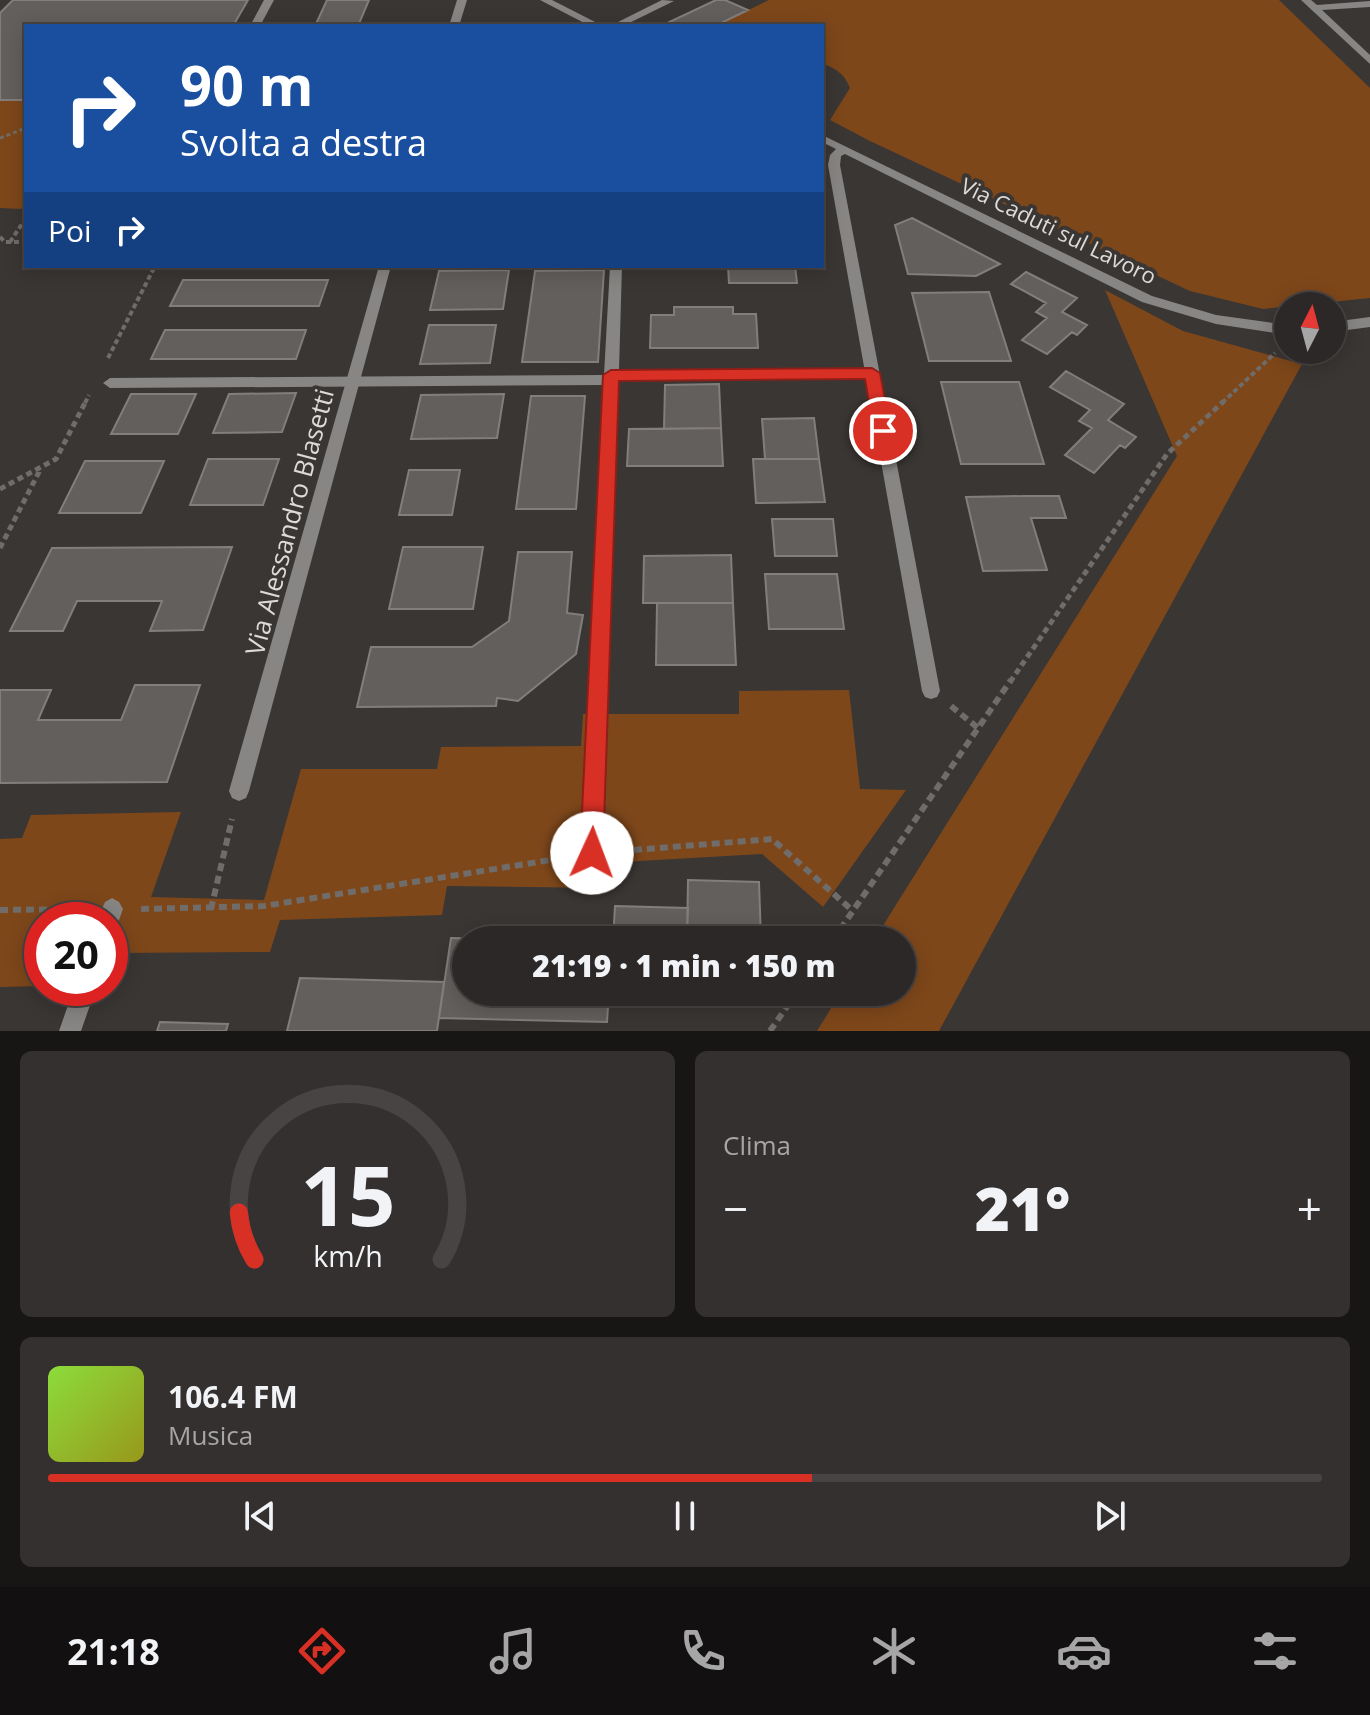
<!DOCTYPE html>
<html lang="it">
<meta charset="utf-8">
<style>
body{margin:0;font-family:"Open Sans",sans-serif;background:#34302f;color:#f1f3f6;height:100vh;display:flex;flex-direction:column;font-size:30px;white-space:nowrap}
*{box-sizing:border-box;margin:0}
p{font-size:26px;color:#a6a6a7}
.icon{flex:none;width:44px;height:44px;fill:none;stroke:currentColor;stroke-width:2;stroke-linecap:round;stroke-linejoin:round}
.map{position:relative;height:1031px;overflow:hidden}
.details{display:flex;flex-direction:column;gap:20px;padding:20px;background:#181615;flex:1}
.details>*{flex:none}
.top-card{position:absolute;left:24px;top:24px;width:800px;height:244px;border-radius:0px;box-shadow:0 4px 20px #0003,0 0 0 2px #484444;background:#1a4fa0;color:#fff;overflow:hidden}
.needle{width:52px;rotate:6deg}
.tools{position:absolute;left:1274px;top:292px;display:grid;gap:16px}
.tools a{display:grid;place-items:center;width:72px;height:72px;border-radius:50%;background:#2c2827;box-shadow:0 4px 20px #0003,0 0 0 2px #484444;font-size:40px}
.speed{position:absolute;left:24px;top:902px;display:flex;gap:16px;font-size:40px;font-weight:700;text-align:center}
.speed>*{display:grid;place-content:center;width:104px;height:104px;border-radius:50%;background:#2c2827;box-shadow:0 4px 20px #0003,0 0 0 2px #484444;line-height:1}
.speed .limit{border:12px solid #d22;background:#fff;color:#111}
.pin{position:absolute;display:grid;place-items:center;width:68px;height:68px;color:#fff;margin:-34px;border:4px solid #fff;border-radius:50%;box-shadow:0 2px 8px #0007}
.me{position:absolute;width:88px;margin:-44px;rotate:2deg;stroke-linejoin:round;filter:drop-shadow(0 0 6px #0008)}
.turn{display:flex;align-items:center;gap:28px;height:168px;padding:0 24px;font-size:36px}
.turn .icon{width:104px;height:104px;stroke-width:2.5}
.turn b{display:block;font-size:56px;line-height:68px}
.then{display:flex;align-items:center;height:76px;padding:0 24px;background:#0003;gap:16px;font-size:30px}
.big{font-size:60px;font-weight:800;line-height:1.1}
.details .card{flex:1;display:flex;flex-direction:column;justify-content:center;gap:12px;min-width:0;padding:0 28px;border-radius:12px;background:#34302f}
.details .dial{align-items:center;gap:0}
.dial svg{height:208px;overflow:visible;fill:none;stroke:#484444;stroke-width:7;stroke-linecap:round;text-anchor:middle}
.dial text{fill:#f1f3f6;stroke:none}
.song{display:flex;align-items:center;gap:24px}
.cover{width:96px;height:96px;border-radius:12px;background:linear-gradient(135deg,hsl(90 70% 55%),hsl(60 70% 35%))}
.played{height:8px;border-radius:4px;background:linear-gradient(90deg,#d93025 60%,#484444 60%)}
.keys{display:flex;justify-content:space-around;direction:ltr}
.heat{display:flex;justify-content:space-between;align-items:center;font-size:44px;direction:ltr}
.details .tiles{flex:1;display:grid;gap:20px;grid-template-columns:1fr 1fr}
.card:last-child{grid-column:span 2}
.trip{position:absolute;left:452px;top:926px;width:464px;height:80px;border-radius:40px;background:#2c2827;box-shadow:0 4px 20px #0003,0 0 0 2px #484444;font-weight:800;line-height:80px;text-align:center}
.menu{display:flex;height:128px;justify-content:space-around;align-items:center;background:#121010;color:#a6a6a7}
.menu .icon{width:56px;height:56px}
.menu .active{color:#d93025}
.menu b{font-size:36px;color:#f1f3f6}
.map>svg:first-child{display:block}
</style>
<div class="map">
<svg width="1370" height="1031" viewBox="0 0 1370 1031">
<rect width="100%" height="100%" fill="#3a3634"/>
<path fill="#7e471a" d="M769 0H1279L1370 88V298L1263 309 1190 291 870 141 830 120 850 88C844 73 836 69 822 63V26H715Z
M0 100H26V201L21 209 0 208Z
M1105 290 1183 331 1302 364 939 1031H817L841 992H902V940H874L1177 456Z
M849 690 860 789 906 790 823 907 762 854 604 863 605 888 447 886 442 915 280 920 270 952 113 953 110 959V920H42V986L0 987V839L22 838 31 815 181 812 151 897 264 900 301 769H437L441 747 581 746 583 714H739V691Z"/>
<path fill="#635f5d" stroke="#827e7b" stroke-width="2" d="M13 0H248L233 26H26V100H0V13Z
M327 0H369L358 26H315Z
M716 0H725L748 10 715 26H661Z
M912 218 1000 264 976 276 908 274 895 225Z
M728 266H795L797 283H729Z
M509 270 503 309 430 310 439 271Z
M604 270 598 362H522L535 271Z
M1026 272 1077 298 1062 312 1087 325 1077 335 1072 332 1047 354 1022 340 1047 318 1036 312 1046 303 1011 284Z
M183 280H328L319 306H170Z
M989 292 1011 361H929L912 293Z
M674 307H733V314H756L758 348H650L651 315H674Z
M429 325H496L490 363 420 364Z
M165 330H306L296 359H151Z
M1066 371 1124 404 1108 420 1136 437 1125 448 1120 445 1094 473 1065 455 1092 428 1079 421 1090 410 1050 387Z
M941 382H1019L1044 464H961Z
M719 384 721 428 664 429 665 385Z
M296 393 282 432 213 433 229 394Z
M131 394H196L178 434H111Z
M504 394 497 438 411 439 421 395Z
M531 396H585L576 509H516Z
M814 418 819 459H765L762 419Z
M721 428 723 466H627L629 429Z
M208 459H279L263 505H190Z
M753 459H819L825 502 756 503Z
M85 461H164L141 513H59Z
M409 470H460L452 515H399Z
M1025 496H1059L1066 518H1031L1047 570 983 571 966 497Z
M772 519H833L837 556H775Z
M232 547 203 630 150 631 162 601H77L63 631H10L52 548Z
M403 547H483L473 609H389Z
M518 552H572L567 613 583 615 576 654 518 701 497 698 496 706 357 707 371 647H472L509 621Z
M731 555 733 603H643L644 556Z
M765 574H837L844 629H769Z
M657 603H733L736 665H656Z
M135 685H200L167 782 0 783V690H51L38 720H121Z
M688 880 759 882 761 940H687Z
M615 906 688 908 687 940H613Z
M451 938 557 940H466V992H609L607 1022 439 1018Z
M300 978 444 982 437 1031H287Z
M160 1022 228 1024 226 1031H157Z"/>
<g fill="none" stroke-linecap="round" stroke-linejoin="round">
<path stroke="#6f6c6a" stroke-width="3" stroke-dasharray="4 3" stroke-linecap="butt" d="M0 138 26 128"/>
<path stroke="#6f6c6a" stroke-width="4" stroke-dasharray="5 3" stroke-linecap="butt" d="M0 237 5 242H26
M10 242 26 218
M108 358 155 266
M85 403 89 395
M1222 403 1275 353"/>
<path stroke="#6f6c6a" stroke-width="5" stroke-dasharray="6 4" stroke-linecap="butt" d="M0 489 56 459 86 401
M0 548 41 468
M1010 682 1167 454 1224 401"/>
<path stroke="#6f6c6a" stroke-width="6" stroke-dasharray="8 5" stroke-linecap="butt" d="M951 706 978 728
M621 851 772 839 853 911
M141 909 264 906 563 858
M211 909 232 819
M0 910 79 909
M833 940 1011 680
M770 1031 797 992"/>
<path fill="#888685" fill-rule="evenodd" d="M264 0H274L260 26H250Z
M662 0 674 1 623 26H610Z
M610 266H622L619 370 872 368 879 373 872 378 618 380 602 853 599 860 592 863 585 860 582 853 604 385 110 388 103 383 110 378 604 375Z
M112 898 119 902 123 909 116 928 110 930V920H97L105 902Z
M74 988H96L81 1031H59Z"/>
<path fill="#888685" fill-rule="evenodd" d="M457 0H467L459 26H449Z
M540 0H552L603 26H590Z
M1301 0H1311L1317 5 1370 1V7L1322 10 1370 55V64Z
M822 135 1152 296 1216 315 1288 325V335L1216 324 1142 302 845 154 841 156 840 165 940 691 937 697 931 699 925 697 922 691 828 165 830 155 836 149 822 142Z
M379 266H391L249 791 246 798 239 801 232 798 229 791Z
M1370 317V327L1332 332V322Z"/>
</g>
<path fill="#d93025" stroke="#8d1f18" stroke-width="2" d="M872 368 880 373 891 431 883 437 874 431 865 379 619 381 603 853 600 861 592 864 584 861 580 853 603 375 611 370Z"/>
<g text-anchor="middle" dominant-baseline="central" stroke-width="8" stroke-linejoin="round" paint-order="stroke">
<g font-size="22" fill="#dddbd9" stroke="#3a3634">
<text transform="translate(1059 230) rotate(26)">Via Caduti sul Lavoro</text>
</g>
<g font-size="26" fill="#dddbd9" stroke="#3a3634">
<text transform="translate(289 522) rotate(-75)">Via Alessandro Blasetti</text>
</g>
</g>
</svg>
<div class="tools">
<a><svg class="needle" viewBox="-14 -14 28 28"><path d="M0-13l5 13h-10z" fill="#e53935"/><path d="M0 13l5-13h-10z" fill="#a6a6a7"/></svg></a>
</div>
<div class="speed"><div class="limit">20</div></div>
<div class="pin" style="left:883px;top:431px;background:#d93025"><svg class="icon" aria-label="arrive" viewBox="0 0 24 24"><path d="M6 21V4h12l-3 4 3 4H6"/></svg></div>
<svg class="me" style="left:592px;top:853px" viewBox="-20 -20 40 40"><circle r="19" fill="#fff"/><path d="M0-13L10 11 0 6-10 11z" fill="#d93025"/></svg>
<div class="trip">21:19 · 1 min · 150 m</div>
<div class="top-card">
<div class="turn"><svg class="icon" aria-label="right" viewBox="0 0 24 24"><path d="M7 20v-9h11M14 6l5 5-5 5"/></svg><div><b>90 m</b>Svolta a destra</div></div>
<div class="then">Poi<svg class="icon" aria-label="right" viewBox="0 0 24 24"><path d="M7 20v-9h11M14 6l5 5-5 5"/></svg></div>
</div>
</div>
<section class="details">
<div class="tiles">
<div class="card dial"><svg viewBox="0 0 100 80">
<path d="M14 69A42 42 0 1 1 86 69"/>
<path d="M14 69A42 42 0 0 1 8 51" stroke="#d93025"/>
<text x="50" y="56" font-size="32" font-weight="700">15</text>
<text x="50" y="72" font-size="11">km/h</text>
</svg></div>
<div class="card"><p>Clima</p>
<div class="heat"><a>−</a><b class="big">21°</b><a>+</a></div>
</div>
<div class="card">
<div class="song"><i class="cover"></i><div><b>106.4 FM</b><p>Musica</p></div></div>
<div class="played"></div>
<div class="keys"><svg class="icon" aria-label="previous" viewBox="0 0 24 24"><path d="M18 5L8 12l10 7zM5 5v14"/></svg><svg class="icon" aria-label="pause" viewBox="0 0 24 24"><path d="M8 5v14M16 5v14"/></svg><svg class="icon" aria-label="next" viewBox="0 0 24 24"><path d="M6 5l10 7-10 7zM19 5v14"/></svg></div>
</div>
</div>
</section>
<nav class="menu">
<b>21:18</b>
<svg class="icon active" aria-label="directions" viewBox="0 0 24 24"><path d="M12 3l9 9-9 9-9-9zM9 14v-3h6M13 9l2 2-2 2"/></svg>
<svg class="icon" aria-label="music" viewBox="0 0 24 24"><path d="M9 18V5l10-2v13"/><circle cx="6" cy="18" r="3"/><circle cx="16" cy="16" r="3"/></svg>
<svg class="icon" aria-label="phone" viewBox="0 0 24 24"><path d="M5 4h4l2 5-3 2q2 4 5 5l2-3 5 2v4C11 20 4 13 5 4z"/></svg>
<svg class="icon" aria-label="climate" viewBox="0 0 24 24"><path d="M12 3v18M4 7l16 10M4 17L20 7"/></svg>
<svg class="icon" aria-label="car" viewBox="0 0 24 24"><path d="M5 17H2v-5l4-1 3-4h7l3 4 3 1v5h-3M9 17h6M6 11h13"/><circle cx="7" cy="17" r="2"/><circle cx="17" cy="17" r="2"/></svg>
<svg class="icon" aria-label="filters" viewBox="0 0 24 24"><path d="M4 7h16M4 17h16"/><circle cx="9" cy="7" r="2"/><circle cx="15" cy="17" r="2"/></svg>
</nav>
